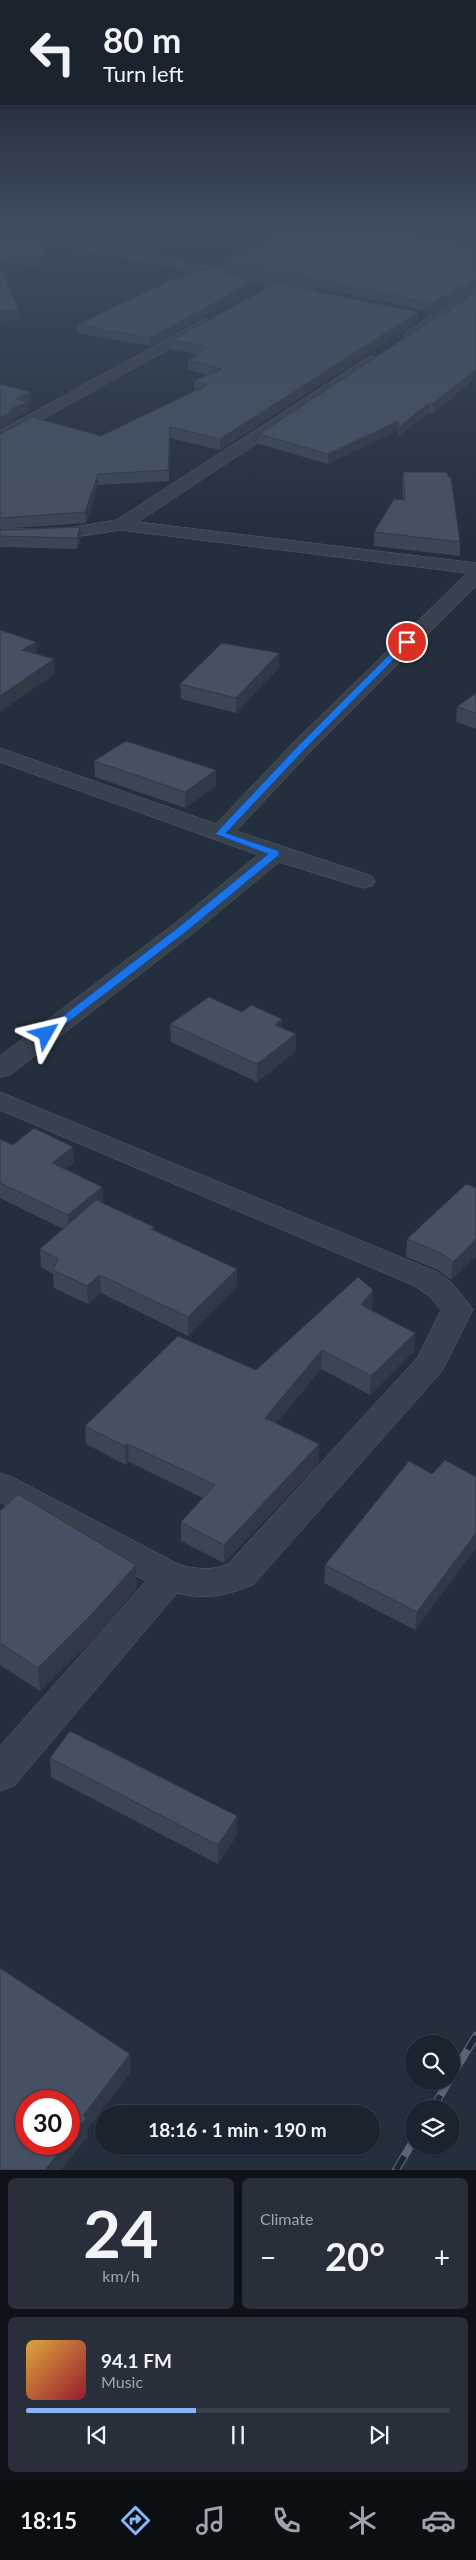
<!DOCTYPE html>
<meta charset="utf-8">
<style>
body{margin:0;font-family:Lato,sans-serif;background:#282f3a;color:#f1f3f6;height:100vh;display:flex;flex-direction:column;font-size:19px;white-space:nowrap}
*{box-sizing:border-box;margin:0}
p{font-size:16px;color:#a0a4aa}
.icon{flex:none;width:28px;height:28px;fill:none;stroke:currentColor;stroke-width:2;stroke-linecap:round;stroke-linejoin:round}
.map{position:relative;height:2170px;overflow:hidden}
.details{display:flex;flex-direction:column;gap:8px;padding:8px;background:#0f1319;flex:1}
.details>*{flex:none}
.guide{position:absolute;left:0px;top:0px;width:476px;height:105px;box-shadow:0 1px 4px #0004,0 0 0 1px #39404a;background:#1b232e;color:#f1f3f6;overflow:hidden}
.buttons{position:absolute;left:405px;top:2035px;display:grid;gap:10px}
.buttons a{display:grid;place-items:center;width:55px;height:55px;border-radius:50%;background:#1b232e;box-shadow:0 1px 4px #0004,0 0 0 1px #39404a;font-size:25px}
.speed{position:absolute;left:15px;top:2090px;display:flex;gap:10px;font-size:25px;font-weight:700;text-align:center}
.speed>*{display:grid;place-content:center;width:65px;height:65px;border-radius:50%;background:#1b232e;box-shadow:0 1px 4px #0004,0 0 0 1px #39404a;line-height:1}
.speed .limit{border:8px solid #d22;background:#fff;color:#111}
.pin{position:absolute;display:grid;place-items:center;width:42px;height:42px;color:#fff;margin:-21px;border:2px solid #fff;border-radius:50%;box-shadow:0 1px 5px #0007}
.me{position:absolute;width:55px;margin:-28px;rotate:53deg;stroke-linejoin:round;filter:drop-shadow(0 0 4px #0008)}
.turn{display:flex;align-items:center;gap:18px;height:105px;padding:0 20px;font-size:22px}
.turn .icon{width:65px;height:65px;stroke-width:2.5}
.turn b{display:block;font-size:35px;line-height:42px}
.big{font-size:38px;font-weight:700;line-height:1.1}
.details .card{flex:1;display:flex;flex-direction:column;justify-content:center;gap:8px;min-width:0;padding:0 18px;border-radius:8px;background:#282f3a}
.details .dial{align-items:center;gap:0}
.dial b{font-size:65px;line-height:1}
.song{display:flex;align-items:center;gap:15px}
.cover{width:60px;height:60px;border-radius:8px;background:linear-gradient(135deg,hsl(40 70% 55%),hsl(350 70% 35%))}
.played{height:5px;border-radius:2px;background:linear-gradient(90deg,#8ab4f8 40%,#39404a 40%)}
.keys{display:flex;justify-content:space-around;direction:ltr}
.heat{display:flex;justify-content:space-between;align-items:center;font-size:28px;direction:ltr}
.details .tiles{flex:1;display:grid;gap:8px;grid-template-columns:1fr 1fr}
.card:last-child{grid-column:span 2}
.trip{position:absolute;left:95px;top:2105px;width:285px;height:50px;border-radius:25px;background:#1b232e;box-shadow:0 1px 4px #0004,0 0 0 1px #39404a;font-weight:700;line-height:50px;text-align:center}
.tab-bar{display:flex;height:80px;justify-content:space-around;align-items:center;background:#0b0e12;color:#a0a4aa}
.tab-bar .icon{width:35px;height:35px}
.tab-bar .active{color:#8ab4f8}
.tab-bar b{font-size:22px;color:#f1f3f6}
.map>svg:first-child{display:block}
</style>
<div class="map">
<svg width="476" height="2170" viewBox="0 0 476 2170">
<rect width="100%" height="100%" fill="#242f3e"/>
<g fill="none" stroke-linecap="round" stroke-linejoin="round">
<defs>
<path id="minor" d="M24 229 311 288 318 292 311 296 19 236 17 233Z
M476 287V297L416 338H406L404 335 406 332Z
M205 319 210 320 212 323 210 326 0 443V431Z
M371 356 376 358 379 361 376 364 138 522 476 563V586L309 753 236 831 372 876 375 881 372 886 363 888 279 862 192 934 10 1075 0 1077V1056L174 924 258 855 0 762V748L216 824 293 743 467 573 121 530 68 538 0 539V529L68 528 116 520Z
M0 1092 437 1272 452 1283 473 1309 442 1371 254 1584C227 1596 206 1600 177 1593L14 1786 0 1791V1746L146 1581 0 1502V1473L12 1477 180 1565C197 1569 212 1571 228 1564L418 1357 441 1310 430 1297 415 1286 0 1110Z"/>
</defs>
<use href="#minor" stroke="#565f6c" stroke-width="1"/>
<use href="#minor" fill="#38414e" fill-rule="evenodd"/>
<defs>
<path id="rail" d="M451 2077 476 2036
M432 2109 449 2081
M396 2170 414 2140"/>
</defs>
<use href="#rail" stroke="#5a6575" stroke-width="8"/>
<use href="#rail" stroke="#1d2633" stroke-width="5.5" stroke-dasharray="16" stroke-linecap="butt"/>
</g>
<path fill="#3b4654" d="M217 228H386L476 245 432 312 222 268V260L272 238Z
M404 228H476V241Z
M45 239V245L40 268 0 261V241Z
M186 277 256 280V288L150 346 77 333V325Z
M444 315 434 413 429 412 398 437V430L328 464 259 444V434Z
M417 321 220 450 170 438 169 481 98 485 86 523 0 529V434L101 436 194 391V381L208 375 188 370V360L194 357 195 354 172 350V340Z
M403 472 460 542V556L374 546V532L403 500 402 485Z
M0 530 81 538 77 549 0 547Z
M279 653V668L236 713 181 699 180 684Z
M476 693V729L456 722 457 707Z
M94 761 216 770V786L185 808 95 777Z
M242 1012 282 1019V1028L296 1034 295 1052 257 1082 171 1042 170 1024Z
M0 1139 13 1145 73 1147 74 1163 66 1169 102 1187 103 1203 154 1227V1231L237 1287 188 1336 101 1293 88 1304 54 1288 53 1274 41 1267 40 1249 63 1229 0 1198Z
M476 1188V1256L451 1280 438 1270 406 1257 407 1239Z
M373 1290 372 1309 371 1310 415 1333 414 1351 370 1395 321 1369 276 1423 319 1444V1463L224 1563 181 1541V1522L203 1498 129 1462 126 1465 86 1444 85 1426 256 1370Z
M432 1474 476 1477V1548L415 1630 324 1583 325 1565Z
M0 1511 137 1588 93 1639 40 1691 0 1665Z
M50 1758 237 1816V1835L218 1864 51 1777Z"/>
<path fill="#303945" d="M45 239V245L40 268V262Z
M476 279V287L432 312V303Z
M256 280V288L150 346V338Z
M19 310V319L0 322V312Z
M418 312 417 321 220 450V439Z
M476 369V378L434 413V403Z
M31 392V402L27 404 28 412 13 419V421L0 429V418L9 410 16 399Z
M429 403V412L398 437 399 427Z
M398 421V430L328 464V454Z
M98 474V485L86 523 85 512Z
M80 527 81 538 77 549V538Z
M36 642 37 657 22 650Z
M279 653V668L236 713V698Z
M54 659 55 674 0 712V696Z
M216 770V786L185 808V792Z
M282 1019V1036L275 1025Z
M296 1034 295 1052 257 1082V1064Z
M73 1147 74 1163 54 1179 52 1163Z
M102 1187 103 1204 69 1232 68 1215Z
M476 1239V1256L451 1280 453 1262Z
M237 1269V1287L188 1336V1317Z
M100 1275 101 1293 88 1304 87 1286Z
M373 1290 372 1309 360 1323 361 1305Z
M415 1333 414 1351 370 1395 371 1376Z
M322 1350 321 1369 264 1436 265 1418Z
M128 1444 129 1462 126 1465 125 1446Z
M319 1444V1463L224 1563V1545Z
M476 1533V1548L415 1630 417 1612Z
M136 1565 137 1588 93 1639 40 1691 38 1668Z
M237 1816V1835L218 1864V1845Z
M130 2054 131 2072 87 2130 88 2136 61 2170H45L66 2144H69V2140L83 2116Z"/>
<path fill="#455162" stroke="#303945" d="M261 228H386L476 245V279L432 303 222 260 284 232Z
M448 228H476V233Z
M22 234 45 239 40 262 0 255V241Z
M0 266 19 310 0 312Z
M204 269 256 280 150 338 77 325 180 276 186 277Z
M276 283 418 312 220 439 170 427 168 470 98 474 85 512 0 518V434L32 417 101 436 207 385 194 381 222 369 188 360 199 355 194 354 209 347 172 340Z
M476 291V369L434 403H429L399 427 398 421 328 454 259 434 438 316 444 315Z
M0 384 31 392 16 399 27 402 9 410 13 411 0 418Z
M403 472H447L448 477H451L460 542 374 532 394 499 405 500Z
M80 527 77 538 0 536V530Z
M0 630 36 642 22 650 54 659 0 696Z
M222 643 279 653 236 698 180 684Z
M476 693V713L457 707Z
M126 741 216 770 185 792 94 761Z
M209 997 242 1012 251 1005 282 1019 275 1025 296 1034 257 1064 170 1024Z
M34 1128 73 1147 52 1163 102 1187 68 1215 0 1183V1139L13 1145Z
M466 1184 476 1188V1239L453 1262 439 1252 407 1239Z
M96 1200 154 1227 151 1229 237 1269 188 1317 100 1275 87 1286 53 1270 58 1259 40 1249Z
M358 1277 373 1290 361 1305 415 1333 371 1376 322 1350 265 1418 319 1444 224 1545 181 1522 215 1485 128 1444 125 1446 85 1426 178 1336 256 1370Z
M445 1460 476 1477V1533L417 1612 325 1565 409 1461 432 1474Z
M18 1494 136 1565 91 1615 38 1668 0 1643V1511Z
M70 1731 237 1816 218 1845 50 1758Z
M0 1968 130 2054 83 2116 86 2118 69 2140V2101H26V2144H66L45 2170H0Z"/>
<linearGradient id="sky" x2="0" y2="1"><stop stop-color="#141a22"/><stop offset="0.43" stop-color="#3f4d63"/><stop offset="1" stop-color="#3f4d63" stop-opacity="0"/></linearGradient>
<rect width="476" height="532" fill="url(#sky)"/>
<path fill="#1a73e8" stroke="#114b97" d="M404 640 411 642 304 750 226 833 279 851V855L187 931 50 1036H42V1032L180 926 268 854 215 834 298 746Z"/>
</svg>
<div class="buttons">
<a><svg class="icon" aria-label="search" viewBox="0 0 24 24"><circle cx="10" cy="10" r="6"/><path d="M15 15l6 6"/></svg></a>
<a><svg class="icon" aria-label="layers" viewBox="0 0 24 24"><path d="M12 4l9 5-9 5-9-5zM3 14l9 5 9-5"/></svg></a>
</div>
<div class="speed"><div class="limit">30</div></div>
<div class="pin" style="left:407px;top:642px;background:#d93025"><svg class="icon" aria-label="arrive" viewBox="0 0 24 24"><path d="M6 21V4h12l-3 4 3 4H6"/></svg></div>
<svg class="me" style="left:46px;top:1034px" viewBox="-20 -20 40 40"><path d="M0-17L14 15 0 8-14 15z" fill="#1a73e8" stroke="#fff" stroke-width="4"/></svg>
<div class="trip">18:16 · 1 min · 190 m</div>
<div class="guide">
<div class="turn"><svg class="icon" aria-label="left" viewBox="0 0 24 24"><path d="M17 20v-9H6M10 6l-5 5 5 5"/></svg><div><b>80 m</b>Turn left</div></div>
</div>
</div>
<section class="details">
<div class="tiles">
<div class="card dial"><b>24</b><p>km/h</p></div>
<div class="card"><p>Climate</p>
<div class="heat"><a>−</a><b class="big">20°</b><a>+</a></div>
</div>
<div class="card">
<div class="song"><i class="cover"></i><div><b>94.1 FM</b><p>Music</p></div></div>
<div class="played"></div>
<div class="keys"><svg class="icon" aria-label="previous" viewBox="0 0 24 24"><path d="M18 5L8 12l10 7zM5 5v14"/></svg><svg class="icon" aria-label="pause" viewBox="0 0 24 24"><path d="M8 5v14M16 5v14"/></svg><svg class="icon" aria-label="next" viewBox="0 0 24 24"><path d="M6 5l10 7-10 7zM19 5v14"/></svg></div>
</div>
</div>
</section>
<nav class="tab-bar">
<b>18:15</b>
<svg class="icon active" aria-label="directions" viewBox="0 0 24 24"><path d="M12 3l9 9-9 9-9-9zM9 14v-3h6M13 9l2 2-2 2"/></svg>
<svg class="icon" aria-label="music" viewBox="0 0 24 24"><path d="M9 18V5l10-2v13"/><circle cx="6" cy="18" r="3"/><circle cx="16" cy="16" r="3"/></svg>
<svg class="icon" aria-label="phone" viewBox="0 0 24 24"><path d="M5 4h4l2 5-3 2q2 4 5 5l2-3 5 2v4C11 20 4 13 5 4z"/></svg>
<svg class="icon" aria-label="climate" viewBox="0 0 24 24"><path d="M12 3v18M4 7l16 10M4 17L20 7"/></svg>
<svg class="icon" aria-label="car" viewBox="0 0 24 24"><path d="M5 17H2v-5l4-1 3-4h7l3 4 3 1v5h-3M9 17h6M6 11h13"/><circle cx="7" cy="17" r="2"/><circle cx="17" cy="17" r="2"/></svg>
</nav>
